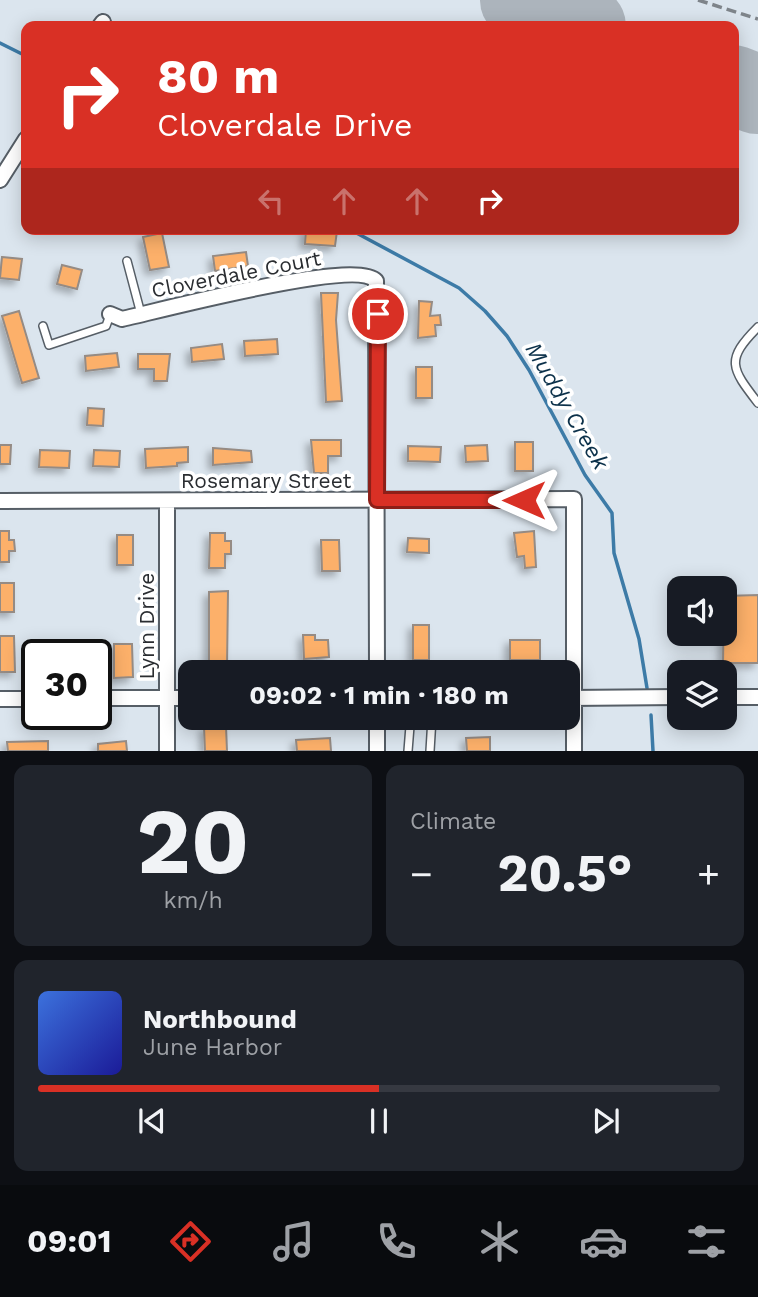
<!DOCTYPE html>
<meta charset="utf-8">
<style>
body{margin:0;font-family:"Work Sans",sans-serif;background:#20242c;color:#f1f3f6;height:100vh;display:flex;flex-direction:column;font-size:26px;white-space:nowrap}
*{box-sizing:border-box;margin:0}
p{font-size:23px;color:#9ea1a6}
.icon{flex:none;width:38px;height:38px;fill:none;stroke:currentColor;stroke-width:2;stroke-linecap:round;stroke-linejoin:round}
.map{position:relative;height:751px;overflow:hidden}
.details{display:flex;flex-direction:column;gap:14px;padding:14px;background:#0d0f14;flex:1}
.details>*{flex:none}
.top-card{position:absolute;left:21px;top:21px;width:718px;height:214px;border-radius:14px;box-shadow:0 4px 18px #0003;background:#d93025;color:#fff;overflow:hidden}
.buttons{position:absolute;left:667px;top:576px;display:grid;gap:14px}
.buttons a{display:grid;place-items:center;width:70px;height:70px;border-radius:14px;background:#171b24;box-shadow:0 4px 18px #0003;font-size:35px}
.speed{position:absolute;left:21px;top:639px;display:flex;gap:14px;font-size:35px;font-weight:700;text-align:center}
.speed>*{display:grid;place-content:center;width:91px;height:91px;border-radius:50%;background:#171b24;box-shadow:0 4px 18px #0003;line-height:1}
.speed .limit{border:4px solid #111;border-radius:10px;background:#fff;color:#111}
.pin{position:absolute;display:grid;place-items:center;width:60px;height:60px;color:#fff;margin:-30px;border:4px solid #fff;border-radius:50%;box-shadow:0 2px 7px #0007}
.me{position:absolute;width:77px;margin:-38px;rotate:270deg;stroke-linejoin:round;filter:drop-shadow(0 0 5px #0008)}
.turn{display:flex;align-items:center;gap:24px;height:147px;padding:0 21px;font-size:32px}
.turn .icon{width:91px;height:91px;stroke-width:2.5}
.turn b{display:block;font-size:49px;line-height:60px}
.lanes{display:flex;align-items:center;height:66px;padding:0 21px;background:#0003;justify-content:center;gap:35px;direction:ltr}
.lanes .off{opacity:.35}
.big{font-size:52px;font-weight:700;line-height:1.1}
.details .card{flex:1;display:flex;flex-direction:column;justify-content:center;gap:10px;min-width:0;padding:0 24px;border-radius:14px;background:#20242c}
.details .dial{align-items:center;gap:0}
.dial b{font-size:91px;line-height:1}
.song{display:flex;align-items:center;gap:21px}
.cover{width:84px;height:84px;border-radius:10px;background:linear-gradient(135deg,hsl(220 70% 55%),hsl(240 70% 35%))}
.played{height:7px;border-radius:4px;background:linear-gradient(90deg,#d93025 50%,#363941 50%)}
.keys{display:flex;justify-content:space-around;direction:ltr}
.heat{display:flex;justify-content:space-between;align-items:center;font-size:38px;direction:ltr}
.details .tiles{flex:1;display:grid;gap:14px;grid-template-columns:1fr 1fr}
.card:last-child{grid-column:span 2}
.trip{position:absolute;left:178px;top:660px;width:402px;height:70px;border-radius:14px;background:#171b24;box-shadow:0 4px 18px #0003;font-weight:700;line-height:70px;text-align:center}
.tabs{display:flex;height:112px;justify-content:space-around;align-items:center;background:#090b0e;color:#9ea1a6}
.tabs .icon{width:49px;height:49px}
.tabs .selected{color:#d93025}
.tabs b{font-size:32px;color:#f1f3f6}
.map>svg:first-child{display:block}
</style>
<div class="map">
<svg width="758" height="751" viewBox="0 0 758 751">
<defs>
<filter id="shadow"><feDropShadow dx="-4.5" dy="4.5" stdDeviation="3.5" flood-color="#0004"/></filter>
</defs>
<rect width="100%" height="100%" fill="#dbe5ee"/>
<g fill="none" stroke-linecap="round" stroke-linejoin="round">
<path stroke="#3d7ba7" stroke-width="3.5" d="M0 43 26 56
M349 229 459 288 485 311 507 336 529 370 585 475 612 513 614 553 639 639 647 688
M651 715 653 751"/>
<path stroke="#acb4bc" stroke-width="80" d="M520 0 586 26
M733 85 757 94"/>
</g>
<path fill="#fcb06b" stroke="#958b84" stroke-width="2" filter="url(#shadow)" d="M306 229 337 231 335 246 305 244Z
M162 233 169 267 150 270 143 237Z
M246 252 248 266 215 271 213 256Z
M2 257 22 259 19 280 0 278Z
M62 265 82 270 77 289 57 284Z
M321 293H338L336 320 342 401 326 402Z
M419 301 432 302 430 316 440 315 441 325H435L436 336 418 338Z
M19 311 39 378 22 383 2 316Z
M277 339 278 354 245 356 244 341Z
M222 344 224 359 192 362 191 348Z
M117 353 119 367 86 371 85 356Z
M138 354H170L167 381H154V369H138Z
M416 367H432V398H416Z
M88 408 104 409 103 426 87 425Z
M311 440H341V456H328V473H314Z
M515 442H533V471H515Z
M0 445H11L10 464H0Z
M487 445 488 461 466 462 465 446Z
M408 446 441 447 440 462 408 461Z
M188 447V462L177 463V466L146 468 145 449Z
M213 448 251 451 252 462 213 465Z
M40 450 70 451 69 468 39 467Z
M94 450 120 451 119 467 93 466Z
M0 531H9V540H14L15 551H9V562H0Z
M534 531 536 567 525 568 524 556 517 557 514 533Z
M210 533H225V541H231V554H225V568H209Z
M117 535H133V565H117Z
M408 538 429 539V553L407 552Z
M321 540H339L340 571H322Z
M0 583H14V612H0Z
M228 591 227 668H209V592Z
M758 595V663H723L724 596Z
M413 625H429V660H413Z
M303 635H315V640H328L329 657 304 659Z
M0 636H14L15 672H0Z
M510 640H540V660H510Z
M114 644H132L133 677 114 678Z
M226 726 227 751H205L204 727Z
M490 737V751H467L466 738Z
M330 738 331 751H297L296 740Z
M48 741V751H8L7 742Z
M126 741 127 751H98V744Z"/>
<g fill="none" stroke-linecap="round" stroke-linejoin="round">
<defs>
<path id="service" d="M127 261 141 314
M43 326 49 345 106 326 110 315
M758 327C725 360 731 368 758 403
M408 751 410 726 414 723H432
M430 751 432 718"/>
<path id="minor" d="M100 26 103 22
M0 180 26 139
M110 314 122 319C158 311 356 258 376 281L377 672
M0 501 574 499V751
M724 697H758
M96 698H191
M569 698 679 697
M0 699H37
M377 718V751
M167 751V501"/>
</defs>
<use href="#service" stroke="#565e66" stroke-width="10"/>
<use href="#minor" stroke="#565e66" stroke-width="18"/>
<use href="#service" stroke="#fff" stroke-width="7"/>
<use href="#minor" stroke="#fff" stroke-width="14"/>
<path stroke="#7e848a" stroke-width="3.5" stroke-dasharray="10 5" stroke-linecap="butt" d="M698 0 758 19"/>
</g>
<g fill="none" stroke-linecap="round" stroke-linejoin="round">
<defs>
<path id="route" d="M378 314 377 500H524"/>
</defs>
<use href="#route" stroke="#8d1f18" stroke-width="18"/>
<use href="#route" stroke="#d93025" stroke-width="12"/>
</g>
<g text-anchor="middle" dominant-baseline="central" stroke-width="7" stroke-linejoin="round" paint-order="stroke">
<g font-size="21" fill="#2a2d31" stroke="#fff">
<text transform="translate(236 274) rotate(-11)">Cloverdale Court</text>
<text x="266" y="480">Rosemary Street</text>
<text transform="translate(146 626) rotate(-90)">Lynn Drive</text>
</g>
<g font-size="23" font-style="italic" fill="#0c314a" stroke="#fff">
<text transform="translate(567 406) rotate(60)">Muddy Creek</text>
</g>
</g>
</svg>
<div class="buttons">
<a><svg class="icon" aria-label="sound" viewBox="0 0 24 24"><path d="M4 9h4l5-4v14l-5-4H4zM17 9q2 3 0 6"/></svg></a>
<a><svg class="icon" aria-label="layers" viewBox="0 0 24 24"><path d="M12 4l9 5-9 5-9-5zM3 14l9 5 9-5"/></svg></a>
</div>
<div class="speed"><div class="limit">30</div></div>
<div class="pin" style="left:378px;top:314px;background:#d93025"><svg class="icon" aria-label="arrive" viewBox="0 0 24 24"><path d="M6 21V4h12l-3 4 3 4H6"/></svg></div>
<svg class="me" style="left:524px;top:500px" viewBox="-20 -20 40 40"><path d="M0-17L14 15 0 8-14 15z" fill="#d93025" stroke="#fff" stroke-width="4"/></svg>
<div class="trip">09:02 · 1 min · 180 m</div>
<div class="top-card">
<div class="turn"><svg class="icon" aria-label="right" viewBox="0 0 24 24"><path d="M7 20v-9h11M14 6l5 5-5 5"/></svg><div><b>80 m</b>Cloverdale Drive</div></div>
<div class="lanes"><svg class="icon off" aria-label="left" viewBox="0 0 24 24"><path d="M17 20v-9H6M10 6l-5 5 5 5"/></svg><svg class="icon off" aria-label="ahead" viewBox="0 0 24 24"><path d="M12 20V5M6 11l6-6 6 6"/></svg><svg class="icon off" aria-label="ahead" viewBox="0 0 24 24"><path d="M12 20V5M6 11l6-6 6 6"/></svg><svg class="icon" aria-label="right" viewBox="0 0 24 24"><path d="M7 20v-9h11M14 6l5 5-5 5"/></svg></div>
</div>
</div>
<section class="details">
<div class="tiles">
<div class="card dial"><b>20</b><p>km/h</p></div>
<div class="card"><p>Climate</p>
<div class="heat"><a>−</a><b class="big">20.5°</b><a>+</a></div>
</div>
<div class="card">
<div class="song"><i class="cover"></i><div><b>Northbound</b><p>June Harbor</p></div></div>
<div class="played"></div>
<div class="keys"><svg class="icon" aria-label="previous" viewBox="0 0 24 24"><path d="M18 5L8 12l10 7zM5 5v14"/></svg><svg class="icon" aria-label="pause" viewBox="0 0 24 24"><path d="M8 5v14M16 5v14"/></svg><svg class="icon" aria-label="next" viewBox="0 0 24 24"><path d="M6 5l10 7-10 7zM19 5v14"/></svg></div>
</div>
</div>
</section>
<nav class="tabs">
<b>09:01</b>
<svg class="icon selected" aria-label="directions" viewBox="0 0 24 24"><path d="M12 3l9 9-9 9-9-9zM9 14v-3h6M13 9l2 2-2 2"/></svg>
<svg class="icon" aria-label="music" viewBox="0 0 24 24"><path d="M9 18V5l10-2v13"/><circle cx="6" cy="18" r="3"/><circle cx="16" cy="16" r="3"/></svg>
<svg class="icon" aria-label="phone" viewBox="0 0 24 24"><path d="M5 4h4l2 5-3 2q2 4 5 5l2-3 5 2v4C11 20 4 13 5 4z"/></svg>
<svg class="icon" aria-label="climate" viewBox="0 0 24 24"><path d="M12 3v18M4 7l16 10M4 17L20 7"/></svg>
<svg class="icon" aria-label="car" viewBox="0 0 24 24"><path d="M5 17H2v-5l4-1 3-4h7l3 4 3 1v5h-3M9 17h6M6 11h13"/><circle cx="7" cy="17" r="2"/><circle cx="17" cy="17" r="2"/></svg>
<svg class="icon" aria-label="filters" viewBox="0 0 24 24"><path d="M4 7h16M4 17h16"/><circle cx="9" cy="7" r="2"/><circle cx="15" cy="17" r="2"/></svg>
</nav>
